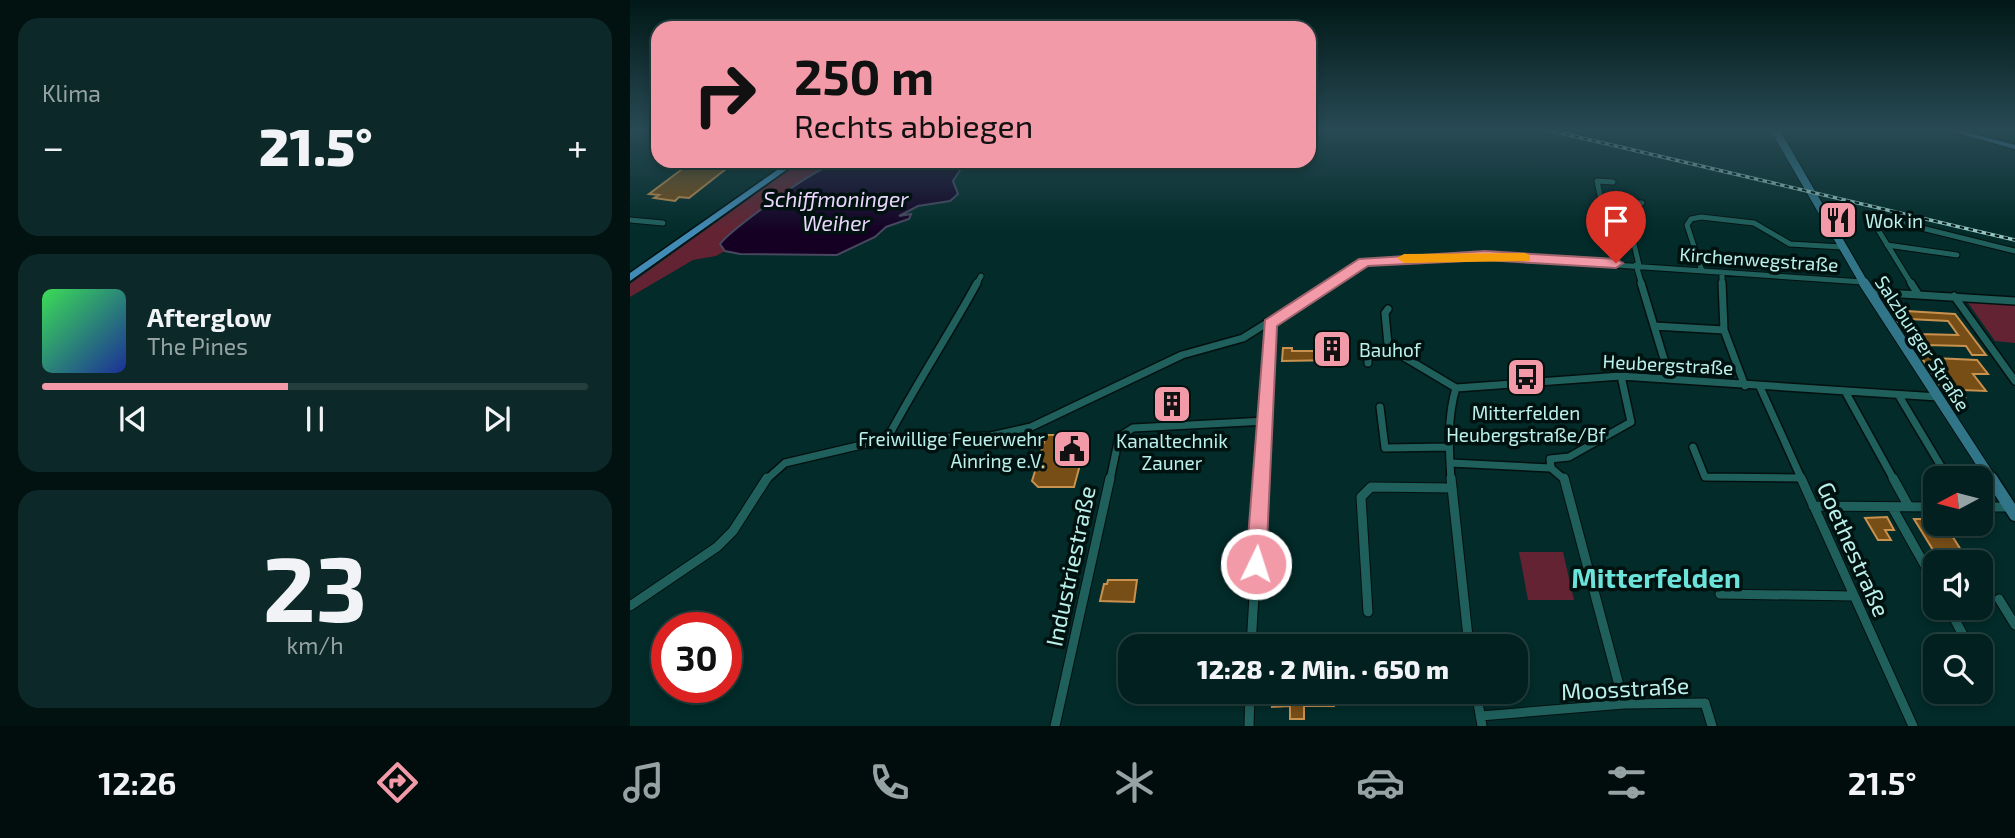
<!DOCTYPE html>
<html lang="de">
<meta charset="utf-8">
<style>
body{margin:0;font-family:"Exo 2",sans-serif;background:#0c2828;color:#f1f3f6;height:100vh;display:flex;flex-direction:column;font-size:26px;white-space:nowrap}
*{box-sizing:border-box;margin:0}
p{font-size:23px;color:#96a3a4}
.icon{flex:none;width:38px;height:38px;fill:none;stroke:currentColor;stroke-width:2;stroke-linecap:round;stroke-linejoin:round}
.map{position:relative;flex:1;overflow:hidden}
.panel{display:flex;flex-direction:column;gap:18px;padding:18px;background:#011211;width:630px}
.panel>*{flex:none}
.top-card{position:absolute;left:21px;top:21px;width:665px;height:147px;border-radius:21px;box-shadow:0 4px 10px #0003,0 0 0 2px #233e3d;background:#f39aa8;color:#111;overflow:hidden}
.needle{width:46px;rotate:263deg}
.fabs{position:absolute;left:1293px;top:466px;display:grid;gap:14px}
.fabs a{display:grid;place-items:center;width:70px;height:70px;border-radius:14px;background:#02201f;box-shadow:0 4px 10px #0003,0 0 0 2px #233e3d;font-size:35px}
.speed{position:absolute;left:21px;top:612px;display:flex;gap:14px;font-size:35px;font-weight:700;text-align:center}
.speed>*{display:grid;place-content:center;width:91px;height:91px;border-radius:50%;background:#02201f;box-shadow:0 4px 10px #0003,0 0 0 2px #233e3d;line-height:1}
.speed .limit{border:10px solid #d22;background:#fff;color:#111}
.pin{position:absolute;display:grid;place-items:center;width:60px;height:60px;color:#fff;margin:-72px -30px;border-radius:50% 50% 50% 0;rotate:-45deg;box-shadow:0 0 7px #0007}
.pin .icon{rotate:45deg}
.me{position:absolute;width:77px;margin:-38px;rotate:4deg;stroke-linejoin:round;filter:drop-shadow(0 0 5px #0008)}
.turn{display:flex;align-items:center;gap:24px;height:147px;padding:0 28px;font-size:32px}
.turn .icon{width:91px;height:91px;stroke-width:2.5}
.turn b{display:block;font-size:49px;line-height:60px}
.big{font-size:52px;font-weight:800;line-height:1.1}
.panel .widget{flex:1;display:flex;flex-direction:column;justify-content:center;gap:10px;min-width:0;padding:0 24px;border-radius:21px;background:#0c2828}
.panel .dial{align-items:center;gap:0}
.dial b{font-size:91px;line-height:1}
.song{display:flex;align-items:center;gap:21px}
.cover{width:84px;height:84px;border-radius:10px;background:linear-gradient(135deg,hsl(130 70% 55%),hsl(230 70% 35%))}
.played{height:7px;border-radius:4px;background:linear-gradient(90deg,#f39aa8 45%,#233e3d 45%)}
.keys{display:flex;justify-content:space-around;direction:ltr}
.heat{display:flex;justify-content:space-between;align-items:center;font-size:38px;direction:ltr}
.trip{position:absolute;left:488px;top:634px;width:410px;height:70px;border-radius:21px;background:#02201f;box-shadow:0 4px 10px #0003,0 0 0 2px #233e3d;font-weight:800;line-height:70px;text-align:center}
.tab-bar{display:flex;height:112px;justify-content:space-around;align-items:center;background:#010d0c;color:#96a3a4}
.tab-bar .icon{width:49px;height:49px}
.tab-bar .current{color:#f39aa8}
.tab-bar b{font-size:32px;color:#f1f3f6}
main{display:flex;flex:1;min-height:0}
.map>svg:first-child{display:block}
</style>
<main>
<section class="panel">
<div class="widget"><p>Klima</p>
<div class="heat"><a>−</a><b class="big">21.5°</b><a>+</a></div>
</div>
<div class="widget">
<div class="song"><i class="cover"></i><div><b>Afterglow</b><p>The Pines</p></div></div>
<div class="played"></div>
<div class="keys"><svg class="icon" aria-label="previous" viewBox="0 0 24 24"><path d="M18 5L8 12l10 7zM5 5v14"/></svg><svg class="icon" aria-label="pause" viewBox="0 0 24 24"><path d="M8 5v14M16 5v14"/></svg><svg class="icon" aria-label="next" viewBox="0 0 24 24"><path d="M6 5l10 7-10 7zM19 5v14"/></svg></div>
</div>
<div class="widget dial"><b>23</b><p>km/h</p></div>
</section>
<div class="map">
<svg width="1385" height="726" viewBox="0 0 1385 726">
<rect width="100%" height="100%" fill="#022b29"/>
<path fill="#642332" d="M172 161H277L247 167 192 168 95 238 92 247 95 251 86 256 63 260 0 297V284Z
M1336 300 1385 304V343L1365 341Z
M889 552H933L944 600H898Z"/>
<path fill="#150024" stroke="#474860" stroke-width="2" d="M277 161H336L323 181 328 194 320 201 288 206 269 216 281 214 279 219 256 227 245 237 207 255 110 254 95 251 90 244C102 229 185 168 201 166 227 164 252 171 277 161Z"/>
<path fill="#784e17" stroke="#c9914e" stroke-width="2" fill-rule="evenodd" d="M63 161H106L59 198 49 197 45 201 24 198 29 195 19 194Z
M1260 310 1325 314 1356 355H1342L1336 346 1295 345 1304 358 1347 360 1358 374H1343L1356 391 1331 390 1335 397 1317 396ZM1278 319 1318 321 1328 335 1288 334Z
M697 336H707L708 360 652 361 653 348H662V351H697Z
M544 386 543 395 556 394 554 412 528 413 531 387Z
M416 435H458L444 487H408L402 481Z
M1257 517 1264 530H1255L1261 540H1248L1235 518Z
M1284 519H1306V523H1314L1336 558 1317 560 1308 558Z
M478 580H507L504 602 470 601 474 584H477Z
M643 691H704V706H674V719H660V706L642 707Z"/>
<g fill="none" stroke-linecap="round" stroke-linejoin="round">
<defs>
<path id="street-far2" d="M983 182 967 181 971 200 994 202 1009 265
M994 202 1012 203
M1239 215 1385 251
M1239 215 1282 285
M0 220 33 223
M1257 245 1327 255
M1006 265 1012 285
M1072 271 1057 225 1061 219 1071 217 1124 223 1160 244 1212 247
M1092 272V285
M346 285 351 276
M698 285 734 262 855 256 1233 282"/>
<path id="street-far1" d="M1011 283 1040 379
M1092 283 1094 330 1115 386
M1281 283 1288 294
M1240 292 1385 301
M1324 296 1385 381
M758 309 755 313 759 355 769 354 826 388
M1024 326 1094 330
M738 363V356L759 355
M1130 387 1172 480
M1216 393 1264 480
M1269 396 1318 478
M750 407 755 448 819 447
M257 439C285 386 318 336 347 283
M1063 447 1075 477 1171 478
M821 463 921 468 935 480
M921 468 920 459 939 457 1001 422 991 376
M136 480 155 463 257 439 361 436 401 427 552 355 613 338 701 283
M480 480 489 437 503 428 636 421
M631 480 640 324
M821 480C819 449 817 417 826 388L991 376 1308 397"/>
<path id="street" d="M821 478 839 646
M934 478 994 704
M1171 478 1283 726
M1263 478 1279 507
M1183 506 1306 507
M1262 507 1306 585
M1351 507H1380
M1090 594 1223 596
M1369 599 1385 625
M0 606 87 547 103 531 137 478
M1318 607 1339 646
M738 612 731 497 741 487 822 488
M621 646 631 478
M846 691 852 726
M850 716 994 704 1075 703 1082 726
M425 726 480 478
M619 726 620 691"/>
<path id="secondary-far2" d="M1145 130 1235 285"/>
<path id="secondary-far1" d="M1234 283 1362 480"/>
<path id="secondary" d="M1361 478 1385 515"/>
<path id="primary" d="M1316 130H1329L1385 145V149Z
M160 161H169L0 281V273Z"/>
</defs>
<use href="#street-far2" stroke="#03100f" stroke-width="7"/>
<use href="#street-far1" stroke="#03100f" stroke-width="10"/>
<use href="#street" stroke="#03100f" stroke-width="11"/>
<use href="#secondary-far2" stroke="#03100f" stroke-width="10"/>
<use href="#secondary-far1" stroke="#03100f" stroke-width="12"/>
<use href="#secondary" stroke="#03100f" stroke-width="15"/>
<use href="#primary" stroke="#03100f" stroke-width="3"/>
<use href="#street-far2" stroke="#1f605c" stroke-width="5"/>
<use href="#street-far1" stroke="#1f605c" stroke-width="7"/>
<use href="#street" stroke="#1f605c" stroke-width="9"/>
<use href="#secondary-far2" stroke="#317589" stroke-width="8"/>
<use href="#secondary-far1" stroke="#317589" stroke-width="10"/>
<use href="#secondary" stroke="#317589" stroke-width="12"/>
<use href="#primary" fill="#428bb6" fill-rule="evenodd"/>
<defs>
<path id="rail" d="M918 130 1385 240"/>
</defs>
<use href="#rail" stroke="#94c7c3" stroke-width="3.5"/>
<use href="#rail" stroke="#001210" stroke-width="2" stroke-dasharray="4.5" stroke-linecap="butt"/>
</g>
<linearGradient id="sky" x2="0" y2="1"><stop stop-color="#011817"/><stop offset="0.56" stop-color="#284a54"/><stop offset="1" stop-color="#284a54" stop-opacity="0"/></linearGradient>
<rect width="1385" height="232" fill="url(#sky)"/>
<path fill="#f39aa8" stroke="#9e646d" stroke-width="2" d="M855 251 986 259 993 263 986 268 855 260 738 266 647 326 636 564 633 570 626 573 619 570 616 564 635 320 729 259Z"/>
<path fill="#f59e0b" d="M895 253 900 255V261L774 263 767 258 774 254Z"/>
<defs>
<symbol id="restaurant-square" viewBox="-11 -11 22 22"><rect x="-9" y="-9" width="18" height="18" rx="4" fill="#f39aa8" stroke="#001210"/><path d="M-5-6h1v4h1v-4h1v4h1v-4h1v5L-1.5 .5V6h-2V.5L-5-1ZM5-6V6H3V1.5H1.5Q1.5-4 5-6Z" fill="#111"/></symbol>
<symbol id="building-square" viewBox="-11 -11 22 22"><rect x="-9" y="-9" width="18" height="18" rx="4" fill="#f39aa8" stroke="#001210"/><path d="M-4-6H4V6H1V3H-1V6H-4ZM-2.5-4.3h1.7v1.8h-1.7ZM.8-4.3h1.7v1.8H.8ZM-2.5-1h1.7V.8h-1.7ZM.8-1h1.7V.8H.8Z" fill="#111"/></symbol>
<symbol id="bus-square" viewBox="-11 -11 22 22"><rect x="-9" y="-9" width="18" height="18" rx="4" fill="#f39aa8" stroke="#001210"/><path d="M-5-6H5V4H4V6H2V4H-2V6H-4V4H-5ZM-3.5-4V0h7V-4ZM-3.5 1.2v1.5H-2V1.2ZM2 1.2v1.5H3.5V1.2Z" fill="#111"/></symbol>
<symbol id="civic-square" viewBox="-11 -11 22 22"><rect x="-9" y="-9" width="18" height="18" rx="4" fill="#f39aa8" stroke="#001210"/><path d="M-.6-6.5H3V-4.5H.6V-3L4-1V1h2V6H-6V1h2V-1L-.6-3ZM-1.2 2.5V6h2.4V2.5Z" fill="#111"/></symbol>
</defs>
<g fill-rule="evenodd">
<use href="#restaurant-square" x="1186" y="198" width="44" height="44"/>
<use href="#building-square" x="680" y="327" width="44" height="44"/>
<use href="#bus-square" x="874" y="355" width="44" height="44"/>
<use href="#building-square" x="520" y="382" width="44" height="44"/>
<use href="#civic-square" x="420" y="427" width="44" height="44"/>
</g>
<g text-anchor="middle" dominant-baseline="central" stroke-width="7" stroke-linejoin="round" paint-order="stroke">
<g font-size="19" fill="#bbf0eb" stroke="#001210" text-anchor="start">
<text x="1235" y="220">Wok in</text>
<text x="729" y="349">Bauhof</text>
<text x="896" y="412" text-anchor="middle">Mitterfelden<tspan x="896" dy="22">Heubergstraße/Bf</tspan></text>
<text x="415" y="438" text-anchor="end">Freiwillige Feuerwehr<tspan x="415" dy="22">Ainring e.V.</tspan></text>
<text x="542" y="440" text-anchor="middle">Kanaltechnik<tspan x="542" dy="22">Zauner</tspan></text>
</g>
<g font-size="19" fill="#bbf0eb" stroke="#001210">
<text transform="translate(1129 259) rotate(4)">Kirchenwegstraße</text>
<text transform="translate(1293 343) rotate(57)">Salzburger Straße</text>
<text transform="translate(1038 364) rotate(3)">Heubergstraße</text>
</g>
<g font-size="21" font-style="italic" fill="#ebd6fd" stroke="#001210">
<text x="206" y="198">Schiffmoninger<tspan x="206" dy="24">Weiher</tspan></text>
</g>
<g font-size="23" fill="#bbf0eb" stroke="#001210">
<text transform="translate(1224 549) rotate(66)">Goethestraße</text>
<text transform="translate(440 566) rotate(-78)">Industriestraße</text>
<text transform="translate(995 688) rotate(-3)">Moosstraße</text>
</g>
<g font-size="28" font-weight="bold" fill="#6be2da" stroke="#001210">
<text x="1026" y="577">Mitterfelden</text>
</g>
</g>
</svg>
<div class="fabs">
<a><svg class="needle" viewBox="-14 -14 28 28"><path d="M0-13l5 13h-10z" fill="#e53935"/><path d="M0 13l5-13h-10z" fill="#96a3a4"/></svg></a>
<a><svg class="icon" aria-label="sound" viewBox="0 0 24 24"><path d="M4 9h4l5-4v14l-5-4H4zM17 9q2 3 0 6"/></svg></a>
<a><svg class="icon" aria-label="search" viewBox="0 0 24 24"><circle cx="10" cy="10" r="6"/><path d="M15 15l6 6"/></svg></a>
</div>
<div class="speed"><div class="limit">30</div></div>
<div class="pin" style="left:986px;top:263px;background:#d93025"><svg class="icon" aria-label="arrive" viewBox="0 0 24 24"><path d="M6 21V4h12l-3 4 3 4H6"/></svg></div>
<svg class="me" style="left:626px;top:564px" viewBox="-20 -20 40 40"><circle r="17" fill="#f39aa8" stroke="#fff" stroke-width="3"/><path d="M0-11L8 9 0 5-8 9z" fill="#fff"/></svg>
<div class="trip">12:28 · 2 Min. · 650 m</div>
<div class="top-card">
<div class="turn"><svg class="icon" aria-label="right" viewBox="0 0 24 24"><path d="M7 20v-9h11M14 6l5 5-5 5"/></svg><div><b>250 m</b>Rechts abbiegen</div></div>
</div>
</div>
</main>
<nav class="tab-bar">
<b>12:26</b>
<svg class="icon current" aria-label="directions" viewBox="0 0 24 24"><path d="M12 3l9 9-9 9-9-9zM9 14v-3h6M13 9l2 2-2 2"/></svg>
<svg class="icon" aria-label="music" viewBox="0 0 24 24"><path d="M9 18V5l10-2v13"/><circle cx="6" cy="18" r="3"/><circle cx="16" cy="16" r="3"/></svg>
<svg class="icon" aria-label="phone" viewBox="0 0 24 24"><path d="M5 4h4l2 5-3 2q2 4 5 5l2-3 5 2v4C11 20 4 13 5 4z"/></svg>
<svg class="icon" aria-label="climate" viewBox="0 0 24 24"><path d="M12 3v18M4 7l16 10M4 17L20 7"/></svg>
<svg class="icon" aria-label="car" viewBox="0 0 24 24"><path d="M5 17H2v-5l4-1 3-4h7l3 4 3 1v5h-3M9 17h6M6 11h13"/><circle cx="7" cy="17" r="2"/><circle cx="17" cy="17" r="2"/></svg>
<svg class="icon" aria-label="filters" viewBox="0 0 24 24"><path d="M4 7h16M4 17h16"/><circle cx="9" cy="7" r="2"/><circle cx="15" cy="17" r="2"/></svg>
<b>21.5°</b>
</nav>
